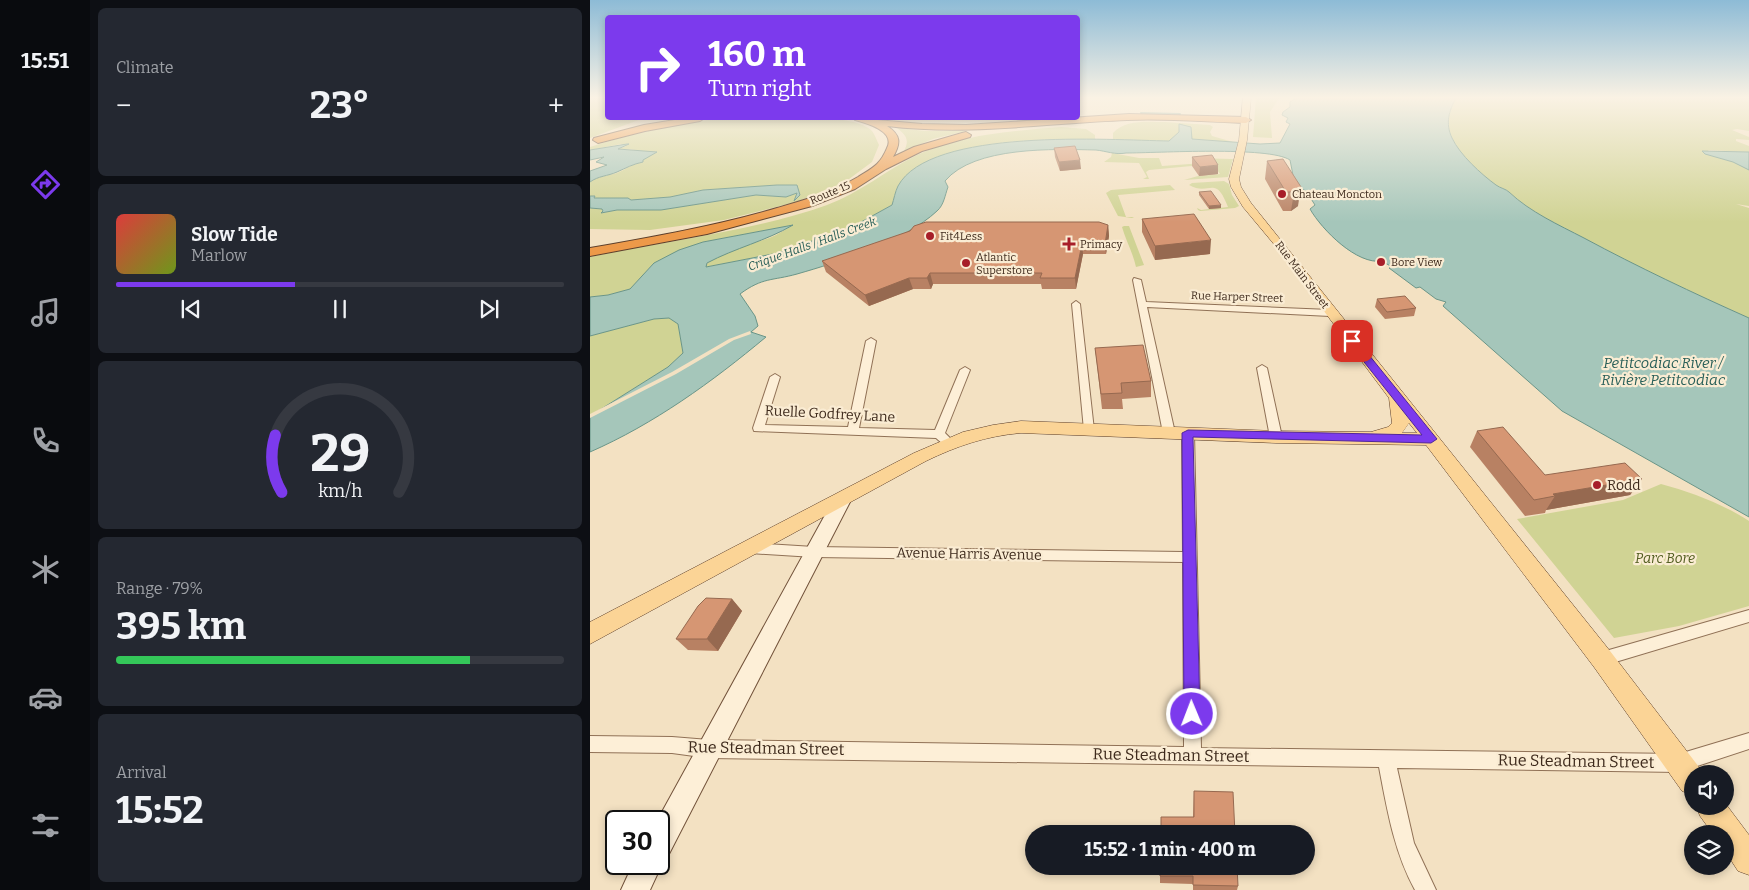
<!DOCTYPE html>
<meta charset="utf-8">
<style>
body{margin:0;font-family:Bitter,serif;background:#242831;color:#f1f3f6;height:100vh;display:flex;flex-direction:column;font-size:19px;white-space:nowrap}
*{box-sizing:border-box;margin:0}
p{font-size:16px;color:#9ea1a6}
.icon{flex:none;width:28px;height:28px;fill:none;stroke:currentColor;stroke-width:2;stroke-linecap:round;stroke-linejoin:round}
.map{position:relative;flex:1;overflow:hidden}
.details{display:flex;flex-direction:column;gap:8px;padding:8px;background:#0d0f14;width:500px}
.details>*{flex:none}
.guide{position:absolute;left:15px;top:15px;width:475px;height:105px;border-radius:5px;box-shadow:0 2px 8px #0003;background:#7c3aed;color:#fff;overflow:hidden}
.buttons{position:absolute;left:1094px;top:765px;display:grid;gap:10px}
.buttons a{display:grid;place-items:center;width:50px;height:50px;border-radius:50%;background:#171b24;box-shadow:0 2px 8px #0003;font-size:25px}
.speed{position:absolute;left:15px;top:810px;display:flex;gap:10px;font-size:25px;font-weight:700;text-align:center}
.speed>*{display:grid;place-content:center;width:65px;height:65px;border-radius:50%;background:#171b24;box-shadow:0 2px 8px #0003;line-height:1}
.speed .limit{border:2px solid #111;border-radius:8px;background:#fff;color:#111}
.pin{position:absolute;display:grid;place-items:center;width:42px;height:42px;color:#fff;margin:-21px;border-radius:10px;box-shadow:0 2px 8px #0006}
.me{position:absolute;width:55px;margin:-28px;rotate:359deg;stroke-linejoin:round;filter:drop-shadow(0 0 4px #0008)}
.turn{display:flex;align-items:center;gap:18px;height:105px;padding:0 20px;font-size:22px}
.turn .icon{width:65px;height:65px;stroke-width:2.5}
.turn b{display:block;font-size:35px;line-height:42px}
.big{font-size:38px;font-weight:700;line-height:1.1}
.details .tile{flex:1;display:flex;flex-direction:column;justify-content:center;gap:8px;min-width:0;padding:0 18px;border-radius:8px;background:#242831}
.details .dial{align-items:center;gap:0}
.dial svg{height:130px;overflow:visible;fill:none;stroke:#363941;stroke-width:7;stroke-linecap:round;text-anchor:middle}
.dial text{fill:#f1f3f6;stroke:none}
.song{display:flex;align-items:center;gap:15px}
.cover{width:60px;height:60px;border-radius:8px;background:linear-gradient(135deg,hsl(0 70% 55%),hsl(80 70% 35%))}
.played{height:5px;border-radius:2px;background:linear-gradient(90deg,#7c3aed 40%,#363941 40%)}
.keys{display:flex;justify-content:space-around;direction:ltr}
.heat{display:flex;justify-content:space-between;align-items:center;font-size:28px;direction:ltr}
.charge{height:8px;border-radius:4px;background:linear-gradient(90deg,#34c759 79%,#363941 0)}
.trip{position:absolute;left:435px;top:825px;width:290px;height:50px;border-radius:25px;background:#171b24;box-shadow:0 2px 8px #0003;font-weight:700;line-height:50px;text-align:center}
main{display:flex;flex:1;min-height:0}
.tabs{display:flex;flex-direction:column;width:90px;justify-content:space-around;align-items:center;background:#090b0e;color:#9ea1a6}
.tabs .icon{width:35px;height:35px}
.tabs .selected{color:#7c3aed}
.tabs b{font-size:22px;color:#f1f3f6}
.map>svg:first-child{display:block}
</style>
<main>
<nav class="tabs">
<b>15:51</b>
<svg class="icon selected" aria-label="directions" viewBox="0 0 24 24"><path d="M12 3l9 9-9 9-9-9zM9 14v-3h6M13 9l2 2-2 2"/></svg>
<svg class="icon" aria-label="music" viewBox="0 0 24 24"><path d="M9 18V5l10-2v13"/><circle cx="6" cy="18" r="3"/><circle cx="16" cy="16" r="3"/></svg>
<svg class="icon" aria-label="phone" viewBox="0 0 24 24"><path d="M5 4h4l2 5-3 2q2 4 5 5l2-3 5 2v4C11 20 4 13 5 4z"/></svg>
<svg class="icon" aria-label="climate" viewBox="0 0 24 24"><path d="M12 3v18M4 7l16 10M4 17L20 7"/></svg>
<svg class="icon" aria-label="car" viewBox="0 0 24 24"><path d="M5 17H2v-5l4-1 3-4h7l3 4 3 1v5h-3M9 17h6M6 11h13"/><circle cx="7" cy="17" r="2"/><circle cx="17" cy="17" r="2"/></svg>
<svg class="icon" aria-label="filters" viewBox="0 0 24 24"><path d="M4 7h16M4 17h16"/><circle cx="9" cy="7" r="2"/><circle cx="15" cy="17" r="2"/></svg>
</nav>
<section class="details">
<div class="tile"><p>Climate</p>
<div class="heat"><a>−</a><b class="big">23°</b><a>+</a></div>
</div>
<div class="tile">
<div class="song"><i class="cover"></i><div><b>Slow Tide</b><p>Marlow</p></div></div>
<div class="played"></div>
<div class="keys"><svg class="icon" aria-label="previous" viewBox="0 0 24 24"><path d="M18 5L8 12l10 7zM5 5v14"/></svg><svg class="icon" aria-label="pause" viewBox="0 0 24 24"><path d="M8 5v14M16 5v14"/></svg><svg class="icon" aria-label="next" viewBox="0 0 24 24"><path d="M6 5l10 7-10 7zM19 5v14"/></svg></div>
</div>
<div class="tile dial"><svg viewBox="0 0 100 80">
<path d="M14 69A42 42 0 1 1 86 69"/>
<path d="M14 69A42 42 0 0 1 10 34" stroke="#7c3aed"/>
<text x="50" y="56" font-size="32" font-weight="700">29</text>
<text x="50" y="72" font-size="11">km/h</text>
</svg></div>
<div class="tile"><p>Range · 79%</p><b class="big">395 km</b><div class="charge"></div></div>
<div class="tile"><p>Arrival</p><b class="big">15:52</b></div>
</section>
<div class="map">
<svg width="1159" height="890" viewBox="0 0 1159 890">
<rect width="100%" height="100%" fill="#f3e1c2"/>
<path fill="#d0d394" d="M0 98H17L18 118H54L0 138Z
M666 98H689L680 112 682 138 663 137Z
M866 98H1159V131L1147 129 1142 130 1159 137V140L1146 139V141L1159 146V152L1118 150 1122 156 1143 162 1159 170V206L1146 204 1159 208V318C1103 293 1048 267 994 238 969 225 940 212 919 192 916 189 910 188 906 185 891 174 870 155 862 138 855 123 859 111 866 98Z
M131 118C162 118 262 110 282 131 285 135 287 141 289 145L282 162 255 182 206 202 134 220 60 230 0 229V208L12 209V213L27 210H71L166 195 196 197 207 193 206 199 210 195 207 185 113 190 80 197 41 201 38 198H4L5 196H0V182C8 176 18 176 27 173 36 169 43 164 53 162V160L64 153 38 149H28L36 146 31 144 0 150V147C43 133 86 124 131 118Z
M575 122 620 125 623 127 620 132 622 136 643 142 601 139 589 124V132L579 141H523V133C535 119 558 122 575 122Z
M471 127 496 129 505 135V140L427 141 395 145 337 162 324 169 308 186 302 205 253 232 236 236 188 253 115 267C122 252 171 243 186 235 192 232 198 228 203 225L113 242 64 263 40 289 18 295 0 297V257C79 240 161 232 237 205 270 193 296 170 327 155 372 134 422 131 471 127Z
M307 128 336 131H376L343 139 314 151C320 140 316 135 307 128Z
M522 153 549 158H569L572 166 614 163 601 158 643 159 638 177 594 180 608 176 630 174 623 164 559 170 556 172 559 179H553L557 177 549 163 514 162 521 157Z
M634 181 639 184 642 195 649 206 645 208 610 211 608 210 607 208 611 210 638 207C625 173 620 197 599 185L602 183Z
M580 185 585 190 528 195 536 217H544L542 218 528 216 516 193 521 190Z
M534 226H539L554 265 546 267C543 253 536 241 532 227Z
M79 318 88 324 93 353 78 367 0 416V336L64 319Z
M1071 484C1101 492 1133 504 1159 521V606L1089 626 1024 638 927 519 1033 500Z"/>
<path fill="#a5c6ba" stroke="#6a9588" d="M706 98H866C859 111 855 123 862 138 870 155 891 174 906 185 910 188 916 189 919 192 940 212 969 225 994 238 1048 267 1103 293 1159 318V517L972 411 853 306 856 302 846 299 830 287 826 288 799 268 802 267 792 261C767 265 732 230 720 209L725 205 716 191 710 188 703 175 700 160C679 146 567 153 536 153 525 155 516 151 506 150 465 149 384 146 355 181L358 187C355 195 354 205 347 211 315 241 249 262 207 274 182 281 173 277 150 294L165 316 168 326 161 332 176 337C122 382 64 424 0 452V416L78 367 93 353 88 324 79 318 64 319 0 336V297L18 295 40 289 64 263 89 250 113 242 203 225C176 241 145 248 117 263L116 267 188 253 236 236 253 232 302 205C304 199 305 192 308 186 340 127 520 140 579 141L589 132V124L601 127 602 139 670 144 690 143 700 124 696 122 698 118 692 115 693 112 700 107V102Z
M37 144H39L28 149 67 152 53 160V162C43 164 36 168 27 172 18 176 8 176 0 182V171L17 165 6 162 14 157 0 160V150Z
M1112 151 1159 152V170L1143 162 1115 154Z
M187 185H207L210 195 204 201 207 193 196 197 166 195 71 210H27L11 213 13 211 12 209 0 208V196H5L4 198H38L41 200 80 197 113 190Z"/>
<path fill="#f3e1c2" d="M160 331 161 334 144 340 86 374 0 418V414L82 372 139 339Z"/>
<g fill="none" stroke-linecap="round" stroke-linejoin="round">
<path stroke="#6a9588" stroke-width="2" d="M551 113 590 114"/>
<defs>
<path id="street" d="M544 278 551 280 556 302 740 310 744 313 740 316 557 307 585 433 579 437 573 433 543 280Z
M486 301 490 304 504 430 499 434 494 430 482 304Z
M281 338 286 341 269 428 345 430 370 370 375 367 380 370 355 433 364 442 362 445H354L346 438 164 431 163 428 180 377 185 374 190 377 175 425 258 427 276 341Z
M672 365 677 368 692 437 686 441 680 437 667 368Z
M598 429 604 433 611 748 1089 754 1159 733V749L1089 772 807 768 824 843 846 890H825C804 852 797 809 789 767L119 758 82 753 0 752V736L82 737 119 740 594 747 593 562 224 557 160 553 155 552 153 548 155 544 160 543 224 547 593 552 592 433Z
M1159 610V622L1012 666 1007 664 1004 659 1007 654 1012 652Z"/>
<path id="secondary" d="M252 493 258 495 261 500 79 854 69 858 72 864 60 890H31L43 864H69V821H67L246 495Z"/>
<path id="primary" d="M653 98H661L657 140 649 179 651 187 661 203 1020 651 1112 771 1113 774H1102V795L1092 791 1004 667 836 445 686 443 431 433C396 436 367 446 336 461L0 644V622L324 453 373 432 403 425 431 421 686 431 781 432 798 427 802 423 799 398 683 243 653 207 641 187 639 179 649 140ZM819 423 827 433H812Z
M1135 803 1159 835V875L1148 871 1135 851V834H1123L1110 816 1106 806H1135Z"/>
<path id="highway" d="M539 114 656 117 661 120 656 123C617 122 577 118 537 120 456 123 379 136 297 126 311 135 311 143 303 157L324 147 372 133 376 132 381 135 380 137 332 151 296 169 265 189 222 206 117 234 0 256V248C63 237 125 226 187 208 214 200 243 192 268 177 274 173 282 169 287 164 291 160 295 153 297 148 306 131 276 123 265 120L264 118 332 124 376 125Z
M97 118H115L110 121 55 131 8 143 3 140 4 138 54 125Z"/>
</defs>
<use href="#street" stroke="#907156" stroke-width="2"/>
<use href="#secondary" stroke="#72523a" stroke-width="2"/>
<use href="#primary" stroke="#5d3f2b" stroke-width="1"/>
<use href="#highway" stroke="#5d3f2b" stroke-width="2"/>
<use href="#street" fill="#fdefd7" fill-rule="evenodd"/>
<use href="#secondary" fill="#fdefd7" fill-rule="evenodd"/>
<use href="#primary" fill="#fbd496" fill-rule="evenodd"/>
<use href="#highway" fill="#ed9949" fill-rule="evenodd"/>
</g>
<path fill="#b88163" d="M464 148 491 169 470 171 465 157Z
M602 157 628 174 609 176 602 166Z
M693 159 708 206 701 211H693L675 179 677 161Z
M609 192 631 208 619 209 609 195Z
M552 219 620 254 565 260 552 232Z
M518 225 519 236 516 254H493L486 289H452L451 284H343L341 289H323L279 306 236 272 232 261Z
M787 299 826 308 824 316 795 319 785 307Z
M505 348 561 381V397L532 399 533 409H512Z
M887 431 955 475 1052 479 1040 495 956 510 955 513 935 516 880 447Z
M142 599 152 611 128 651 98 650 86 639Z
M604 791 645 834 603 817Z
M570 866 648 886 647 890H603V884L570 883Z"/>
<path fill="#966950" d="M490 160 491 169 470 171 469 162Z
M628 165V174L609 176 610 167Z
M711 187 708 206 701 211 704 192Z
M631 205V208L619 209V206Z
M518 225 519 236 516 254 515 244Z
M621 240 620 254 565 260V246Z
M492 244 493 254 486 289 485 278Z
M340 273 343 284 341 289 337 278Z
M319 278 323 289 279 306 275 295Z
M1052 479 1040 495 956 510 965 496 963 494Z
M142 599 152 611 128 651 117 639Z"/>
<path fill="#d69673" stroke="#966950" d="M485 146 490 160 469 162 464 148Z
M622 155 628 165 610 167 602 157Z
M693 159 711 187 704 192H696L677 161Z
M621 191 631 205 619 206 609 192Z
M604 214 621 240 565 246 552 219Z
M336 222H509L518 225 515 244H492L485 278H450L452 273H340L337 278H319L275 295 232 261 320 231 324 226Z
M815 296 826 308 797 312 787 299Z
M553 345 561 381 531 383 532 393 511 394 505 348Z
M913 427 955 475 1035 463 1052 479 963 494 965 496 944 500 887 431Z
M116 598 142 599 117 639H86L108 606Z
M604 791 643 792 645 834H571V817H604Z
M570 866H647L648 886 603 885V876H570Z"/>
<linearGradient id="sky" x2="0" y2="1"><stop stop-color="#8dbbd6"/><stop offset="0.44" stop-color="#faf2e4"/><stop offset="1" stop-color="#faf2e4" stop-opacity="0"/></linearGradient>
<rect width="1159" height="222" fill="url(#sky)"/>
<path fill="#7c3aed" stroke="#51269a" d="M762 338 766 339 847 439 841 443 603 437 610 714 608 719 602 722 596 719 594 714 592 433 598 430 832 435 759 343V339Z"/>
<g fill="#a71e29" stroke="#faecd3" stroke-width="2">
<circle cx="692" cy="194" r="5"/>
<circle cx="340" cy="236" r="5"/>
<path d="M476.5 236.5h5v5h5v5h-5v5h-5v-5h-5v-5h5z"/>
<circle cx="791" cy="262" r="5"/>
<circle cx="376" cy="263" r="5"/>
<circle cx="1007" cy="485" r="5"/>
</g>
<g text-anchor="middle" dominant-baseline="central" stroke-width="4.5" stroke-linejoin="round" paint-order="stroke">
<g font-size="11" fill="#3e2a1c" stroke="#faecd3">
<text transform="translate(240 193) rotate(-23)">Route 15</text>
<text transform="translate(712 275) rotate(53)">Rue Main Street</text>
<text transform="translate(647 297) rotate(2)">Rue Harper Street</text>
</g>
<g font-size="11" fill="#3e2a1c" stroke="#faecd3" text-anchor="start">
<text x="702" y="194">Chateau Moncton</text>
<text x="350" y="236">Fit4Less</text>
<text x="490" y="244">Primacy</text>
<text x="386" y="257">Atlantic<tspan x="386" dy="13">Superstore</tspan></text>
<text x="801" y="262">Bore View</text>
</g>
<g font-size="12" font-style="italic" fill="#2a6059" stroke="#faecd3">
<text transform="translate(222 244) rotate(-20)">Crique Halls / Halls Creek</text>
</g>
<g font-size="14" fill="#3e2a1c" stroke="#faecd3">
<text transform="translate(240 414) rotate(3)">Ruelle Godfrey Lane</text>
<text transform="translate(379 554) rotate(1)">Avenue Harris Avenue</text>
</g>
<g font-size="14" fill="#3e2a1c" stroke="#faecd3" text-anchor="start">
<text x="1017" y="485">Rodd</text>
</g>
<g font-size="14" font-style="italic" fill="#525d20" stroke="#faecd3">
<text x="1075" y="558">Parc Bore</text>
</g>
<g font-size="15" font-style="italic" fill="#2a6059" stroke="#faecd3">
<text x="1073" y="363">Petitcodiac River /<tspan x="1073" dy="17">Rivière Petitcodiac</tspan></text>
</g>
<g font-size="16" fill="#3e2a1c" stroke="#faecd3">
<text transform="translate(176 748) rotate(1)">Rue Steadman Street</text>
<text transform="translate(581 755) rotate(1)">Rue Steadman Street</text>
<text transform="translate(986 761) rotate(1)">Rue Steadman Street</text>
</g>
</g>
</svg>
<div class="buttons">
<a><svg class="icon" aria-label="sound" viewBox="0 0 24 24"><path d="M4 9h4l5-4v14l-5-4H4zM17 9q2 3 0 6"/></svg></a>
<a><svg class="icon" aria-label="layers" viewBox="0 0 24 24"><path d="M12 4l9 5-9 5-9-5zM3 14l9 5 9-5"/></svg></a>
</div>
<div class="speed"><div class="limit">30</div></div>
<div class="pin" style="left:762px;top:341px;background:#d93025"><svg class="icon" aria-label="arrive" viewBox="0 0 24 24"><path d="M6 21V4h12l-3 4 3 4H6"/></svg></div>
<svg class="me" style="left:602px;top:714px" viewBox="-20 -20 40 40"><circle r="17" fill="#7c3aed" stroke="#fff" stroke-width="3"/><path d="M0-11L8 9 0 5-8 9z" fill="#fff"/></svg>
<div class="trip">15:52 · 1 min · 400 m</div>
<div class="guide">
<div class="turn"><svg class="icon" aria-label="right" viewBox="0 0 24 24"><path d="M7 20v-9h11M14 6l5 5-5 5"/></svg><div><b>160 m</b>Turn right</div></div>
</div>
</div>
</main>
